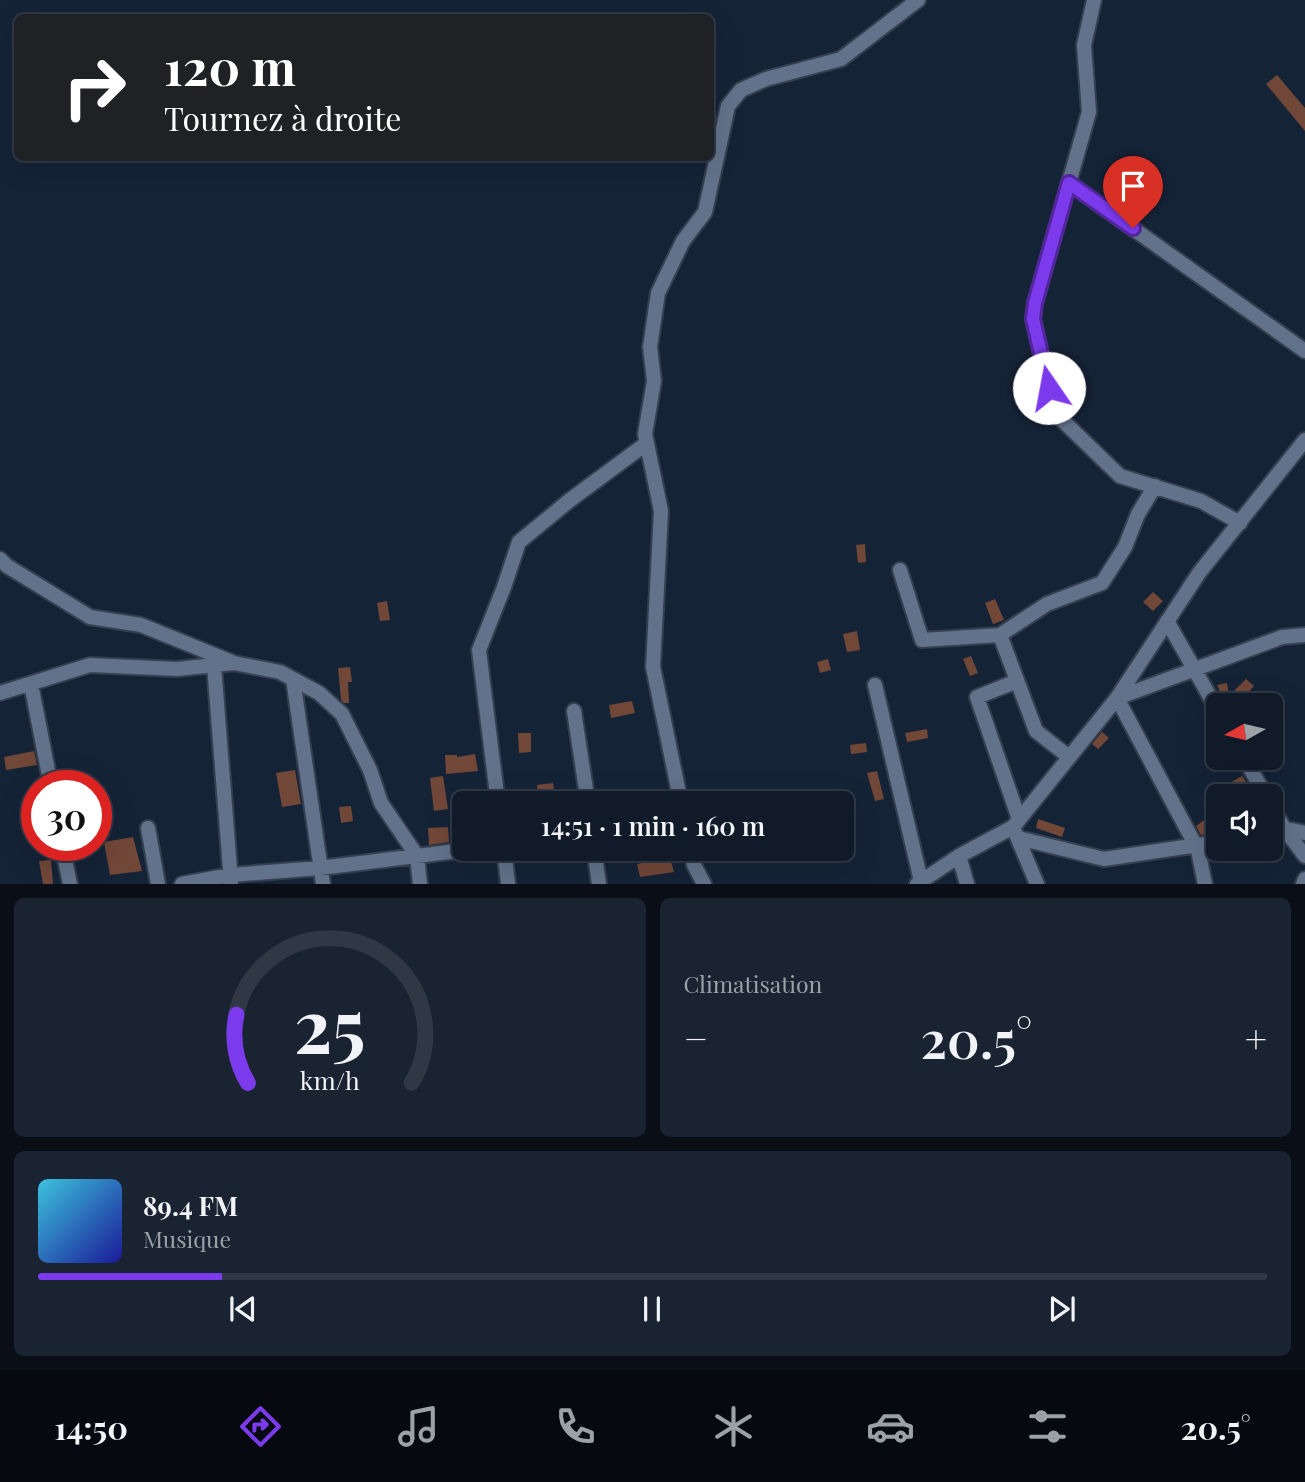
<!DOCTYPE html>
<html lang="fr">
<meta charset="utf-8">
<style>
body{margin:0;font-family:"Playfair Display",serif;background:#192331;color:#f1f3f6;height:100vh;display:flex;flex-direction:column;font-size:26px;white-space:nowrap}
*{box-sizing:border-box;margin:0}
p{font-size:23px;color:#9ca1a8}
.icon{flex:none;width:38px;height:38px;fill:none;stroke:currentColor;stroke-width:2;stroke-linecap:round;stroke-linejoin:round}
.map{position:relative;height:884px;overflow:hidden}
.drawer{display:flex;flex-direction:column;gap:14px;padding:14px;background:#090e17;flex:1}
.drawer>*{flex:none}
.banner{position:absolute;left:14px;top:14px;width:700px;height:147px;border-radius:10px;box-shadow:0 7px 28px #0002,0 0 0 2px #303846;background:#202124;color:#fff;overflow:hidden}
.needle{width:46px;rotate:262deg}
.controls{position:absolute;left:1206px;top:693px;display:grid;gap:14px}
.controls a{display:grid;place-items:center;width:77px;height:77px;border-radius:10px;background:#101a29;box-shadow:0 7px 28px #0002,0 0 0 2px #303846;font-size:35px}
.speed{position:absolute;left:21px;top:770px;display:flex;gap:14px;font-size:35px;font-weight:700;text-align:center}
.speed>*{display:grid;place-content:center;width:91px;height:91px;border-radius:50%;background:#101a29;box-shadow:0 7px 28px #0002,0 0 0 2px #303846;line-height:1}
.speed .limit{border:10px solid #d22;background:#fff;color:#111}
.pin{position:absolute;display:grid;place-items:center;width:60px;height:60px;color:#fff;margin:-72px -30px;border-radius:50% 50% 50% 0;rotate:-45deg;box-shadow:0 0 7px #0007}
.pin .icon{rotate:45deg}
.me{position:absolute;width:77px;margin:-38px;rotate:348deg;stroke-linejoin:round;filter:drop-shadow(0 0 5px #0008)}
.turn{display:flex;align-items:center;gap:24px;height:147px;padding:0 35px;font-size:32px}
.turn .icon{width:91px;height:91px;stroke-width:2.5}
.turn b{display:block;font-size:49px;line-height:60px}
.big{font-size:52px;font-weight:600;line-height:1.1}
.drawer .card{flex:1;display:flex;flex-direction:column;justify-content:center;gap:10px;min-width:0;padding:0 24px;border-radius:10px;background:#192331}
.drawer .dial{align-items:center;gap:0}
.dial svg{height:182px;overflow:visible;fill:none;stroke:#303846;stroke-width:7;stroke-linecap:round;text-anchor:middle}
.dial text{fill:#f1f3f6;stroke:none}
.song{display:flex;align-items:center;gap:21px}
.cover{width:84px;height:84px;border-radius:10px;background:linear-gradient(135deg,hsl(190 70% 55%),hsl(240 70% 35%))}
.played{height:7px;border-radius:4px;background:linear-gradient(90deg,#7c3aed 15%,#303846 15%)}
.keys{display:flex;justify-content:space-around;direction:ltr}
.heat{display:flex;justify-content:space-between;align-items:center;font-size:38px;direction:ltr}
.drawer .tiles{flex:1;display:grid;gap:14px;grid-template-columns:1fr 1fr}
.card:last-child{grid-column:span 2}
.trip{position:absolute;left:452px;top:791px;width:402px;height:70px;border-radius:10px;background:#101a29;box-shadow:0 7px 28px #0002,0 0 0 2px #303846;font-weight:600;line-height:70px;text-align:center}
.tab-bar{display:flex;height:112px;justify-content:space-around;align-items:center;background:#060a10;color:#9ca1a8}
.tab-bar .icon{width:49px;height:49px}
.tab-bar .selected{color:#7c3aed}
.tab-bar b{font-size:32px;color:#f1f3f6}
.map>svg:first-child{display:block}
</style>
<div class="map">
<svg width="1305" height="884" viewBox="0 0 1305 884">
<rect width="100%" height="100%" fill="#152337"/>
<path fill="#714738" d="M1277 75 1305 108V131L1266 84Z
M865 544 866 562 858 563 856 545Z
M1153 592 1163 601 1153 611 1143 602Z
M995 599 1004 620 993 624 985 603Z
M387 601 390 620 380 621 377 603Z
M857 631 860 650 847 652 843 634Z
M971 656 978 673 970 676 963 659Z
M828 659 831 670 820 673 817 662Z
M350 667 352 682H348L349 703H344L341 700 338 668Z
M1246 679 1254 686 1248 693 1253 705H1226L1217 685 1227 683 1229 696Z
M632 701 635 713 611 718 609 705Z
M927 729 928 738 907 742 905 733Z
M1102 732 1109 738 1098 749 1092 744Z
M518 733H531V752L519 753Z
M866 743 867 752 851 754 850 745Z
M34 751 37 765 6 770 4 757Z
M475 754 478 771 446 774 445 755H457V757Z
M295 770 301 804 282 807 276 773Z
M877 771 884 799 875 801 867 773Z
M443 776 448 809 434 811 430 778Z
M1242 776 1253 792 1246 796H1238L1230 783Z
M553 783 555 797 538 799 537 785Z
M351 806 353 821 341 823 339 807Z
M1038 819 1065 828 1062 837 1036 828Z
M1204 820 1214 833 1201 835 1196 826Z
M448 827 449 842 429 845 428 828Z
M133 837 142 871 110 875 104 842Z
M670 858 674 872 640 877 637 864Z
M51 860 53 884H43L39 861Z"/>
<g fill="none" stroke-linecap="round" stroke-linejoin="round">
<defs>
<path id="minor" d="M1094 0 1084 45 1089 112 1035 303 1033 319 1054 411 1061 419 1120 476 1201 501 1240 523
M1069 183 1305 351
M0 559 7 566 90 617 141 625 232 662
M900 570 922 640 1000 635 1047 604 1102 583 1125 547 1138 514 1155 486
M1167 621 1218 711
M1000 635 1036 731 1069 757
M214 665 231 882
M293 679 323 884
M1017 681 977 697 1019 819
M31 684 51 786
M875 685 921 881
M0 693 90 665 177 669 234 663 280 672 319 693 342 714 370 770 381 803 417 856 420 884
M574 711 588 803
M1244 758 1266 796
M498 803 479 650 504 587 519 542 570 500 647 443
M681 803 653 667 661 511 645 434 654 381 650 347 658 293 683 241 705 212 728 106 741 90 766 79 841 59 918 0
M1270 804 1286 831 1305 856
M148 828 158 884
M1015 832 1037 884
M1270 834 1292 830 1305 833
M1018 838 1104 859 1218 842
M62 845 70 884
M504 849 508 884
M594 849 599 884
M691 849 694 865 704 884
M959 856 967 884
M182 884 230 875 320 868 473 849
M917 884 959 856 1013 827 1117 698 1199 573 1305 440
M1205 884 1198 850 1117 698 1282 637 1305 635
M1303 884 1305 879"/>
</defs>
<use href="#minor" stroke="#363f50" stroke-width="18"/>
<use href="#minor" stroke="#61728a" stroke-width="14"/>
</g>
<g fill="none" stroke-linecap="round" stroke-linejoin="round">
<defs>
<path id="route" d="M1049 388 1033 319 1035 303 1069 183 1133 228"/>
</defs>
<use href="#route" stroke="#51269a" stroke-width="18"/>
<use href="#route" stroke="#7c3aed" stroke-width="12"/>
</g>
</svg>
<div class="controls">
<a><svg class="needle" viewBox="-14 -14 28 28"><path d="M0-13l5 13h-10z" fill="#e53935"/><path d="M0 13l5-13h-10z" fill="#9ca1a8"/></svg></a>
<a><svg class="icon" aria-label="sound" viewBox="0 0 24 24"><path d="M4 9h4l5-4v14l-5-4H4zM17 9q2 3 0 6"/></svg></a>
</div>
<div class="speed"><div class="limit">30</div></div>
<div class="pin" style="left:1133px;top:228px;background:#d93025"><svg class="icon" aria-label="arrive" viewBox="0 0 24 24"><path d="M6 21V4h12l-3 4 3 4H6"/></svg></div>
<svg class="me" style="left:1049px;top:388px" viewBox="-20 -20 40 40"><circle r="19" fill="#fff"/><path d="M0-13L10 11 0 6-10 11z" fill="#7c3aed"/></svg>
<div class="trip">14:51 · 1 min · 160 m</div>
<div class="banner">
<div class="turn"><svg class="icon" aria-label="right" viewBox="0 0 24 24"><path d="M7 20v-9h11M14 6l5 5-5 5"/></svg><div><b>120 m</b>Tournez à droite</div></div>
</div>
</div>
<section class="drawer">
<div class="tiles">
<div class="card dial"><svg viewBox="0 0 100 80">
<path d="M14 69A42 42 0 1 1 86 69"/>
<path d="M14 69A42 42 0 0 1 9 39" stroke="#7c3aed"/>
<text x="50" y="56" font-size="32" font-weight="700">25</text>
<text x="50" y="72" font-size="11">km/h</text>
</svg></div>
<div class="card"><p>Climatisation</p>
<div class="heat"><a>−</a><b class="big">20.5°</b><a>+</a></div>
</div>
<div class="card">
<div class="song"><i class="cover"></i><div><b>89.4 FM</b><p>Musique</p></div></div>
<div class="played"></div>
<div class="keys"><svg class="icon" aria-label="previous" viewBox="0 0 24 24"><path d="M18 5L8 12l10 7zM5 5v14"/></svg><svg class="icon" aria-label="pause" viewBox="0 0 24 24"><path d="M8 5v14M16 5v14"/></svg><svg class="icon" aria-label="next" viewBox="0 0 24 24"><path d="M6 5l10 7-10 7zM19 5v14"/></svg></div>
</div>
</div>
</section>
<nav class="tab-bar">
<b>14:50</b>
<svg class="icon selected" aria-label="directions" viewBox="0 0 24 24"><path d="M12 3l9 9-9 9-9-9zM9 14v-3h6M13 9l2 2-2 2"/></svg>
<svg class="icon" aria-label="music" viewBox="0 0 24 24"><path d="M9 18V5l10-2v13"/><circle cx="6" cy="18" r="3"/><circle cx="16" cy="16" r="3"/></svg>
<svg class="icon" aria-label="phone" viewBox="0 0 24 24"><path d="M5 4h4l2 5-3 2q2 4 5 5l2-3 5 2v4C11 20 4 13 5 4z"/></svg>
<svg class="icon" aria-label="climate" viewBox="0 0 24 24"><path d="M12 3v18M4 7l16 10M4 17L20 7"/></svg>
<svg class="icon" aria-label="car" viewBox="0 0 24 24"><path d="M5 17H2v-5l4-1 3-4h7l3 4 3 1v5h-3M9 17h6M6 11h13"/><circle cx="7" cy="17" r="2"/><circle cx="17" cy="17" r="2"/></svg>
<svg class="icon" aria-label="filters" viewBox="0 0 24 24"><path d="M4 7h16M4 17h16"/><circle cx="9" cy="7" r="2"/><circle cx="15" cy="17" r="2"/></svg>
<b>20.5°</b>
</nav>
